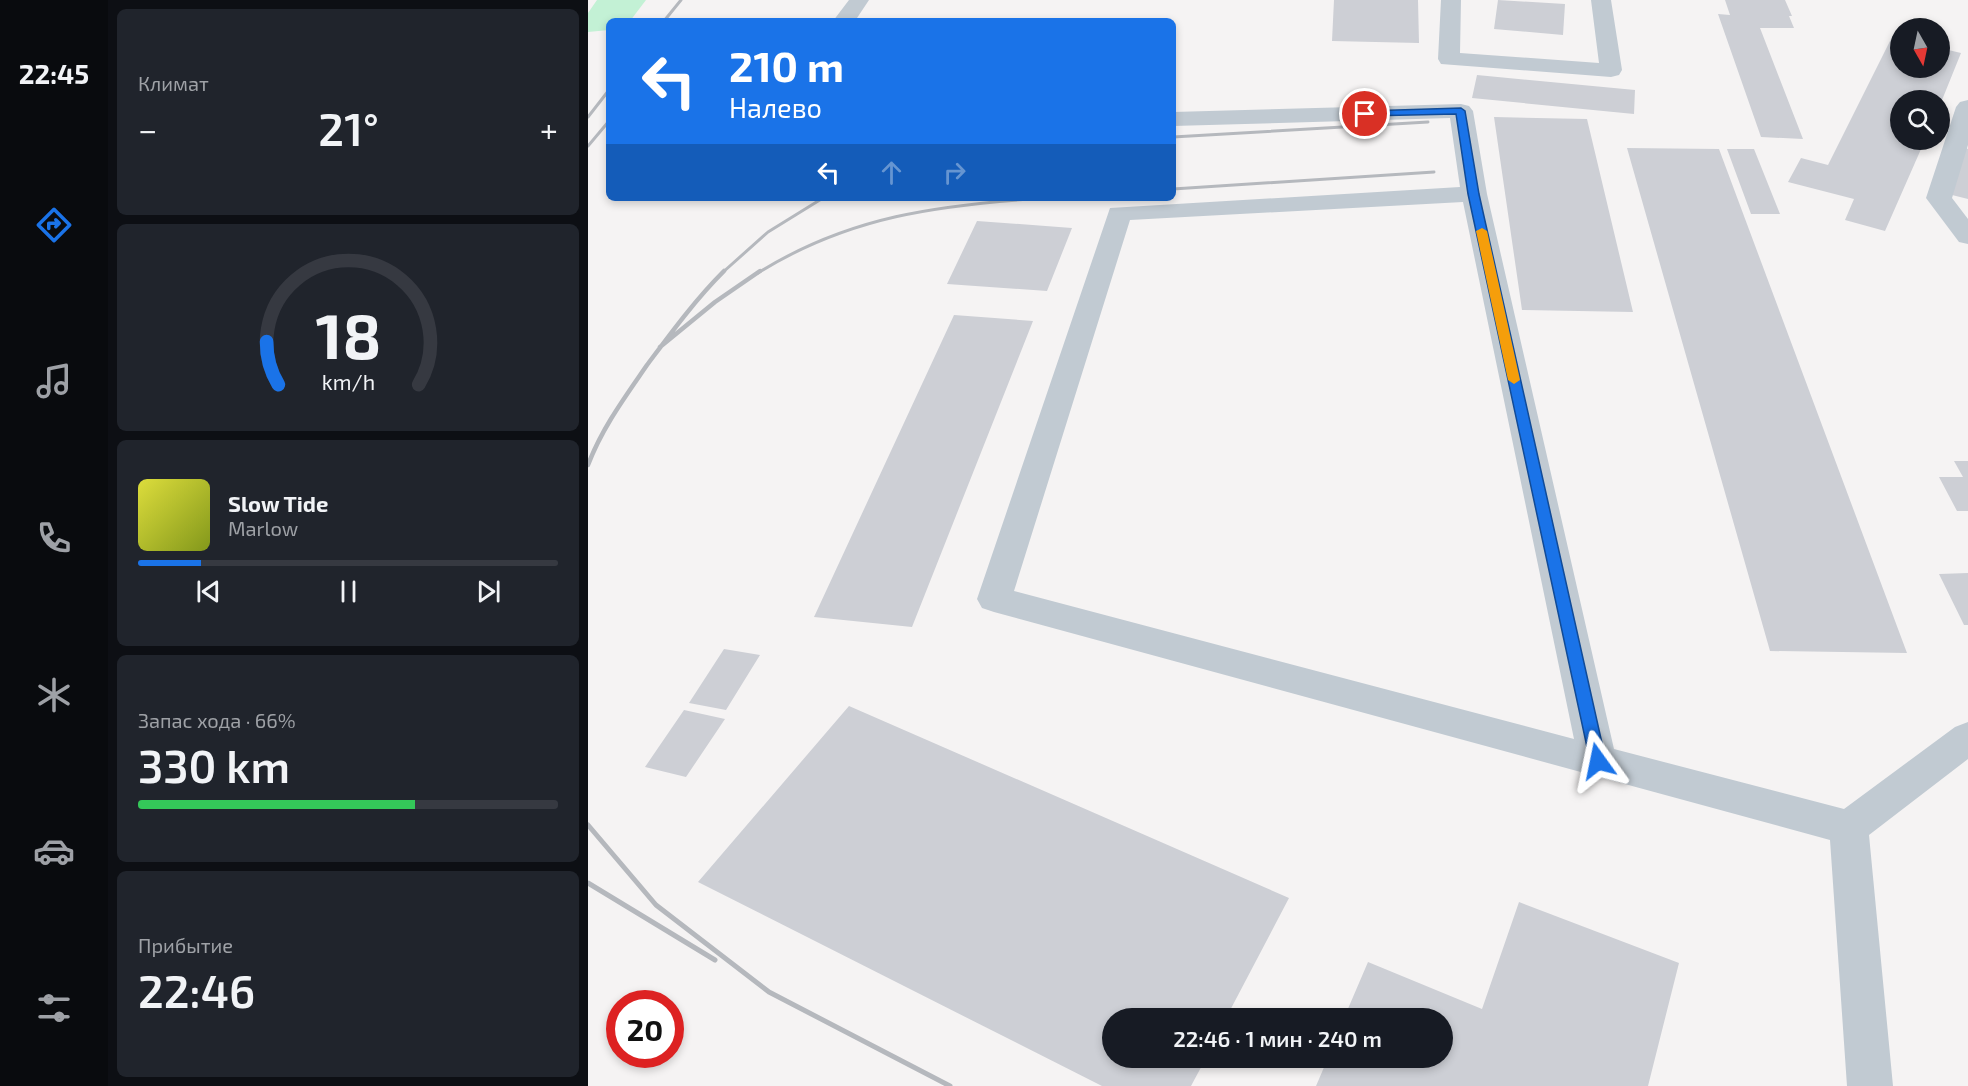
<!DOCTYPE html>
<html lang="ru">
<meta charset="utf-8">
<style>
body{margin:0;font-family:"Exo 2",sans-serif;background:#20242c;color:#f1f3f6;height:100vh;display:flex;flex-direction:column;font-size:22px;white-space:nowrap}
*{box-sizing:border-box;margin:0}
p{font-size:20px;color:#9ea1a6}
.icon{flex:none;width:33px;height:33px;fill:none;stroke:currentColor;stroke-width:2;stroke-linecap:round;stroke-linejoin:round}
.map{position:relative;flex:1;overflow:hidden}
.drawer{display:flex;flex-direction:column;gap:9px;padding:9px;background:#0d0f14;width:480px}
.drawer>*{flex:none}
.banner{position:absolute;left:18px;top:18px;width:570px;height:183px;border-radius:9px;box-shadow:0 3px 9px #0003;background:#1a73e8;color:#fff;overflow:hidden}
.needle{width:39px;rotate:171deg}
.controls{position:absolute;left:1302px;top:18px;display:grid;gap:12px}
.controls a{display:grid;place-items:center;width:60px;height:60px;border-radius:50%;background:#171b24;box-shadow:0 3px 9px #0003;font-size:30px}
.speed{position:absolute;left:18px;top:990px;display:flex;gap:12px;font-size:30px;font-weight:700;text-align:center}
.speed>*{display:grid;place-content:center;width:78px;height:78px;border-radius:50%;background:#171b24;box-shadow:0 3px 9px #0003;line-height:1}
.speed .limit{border:9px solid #d22;background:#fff;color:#111}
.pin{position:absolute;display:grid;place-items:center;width:51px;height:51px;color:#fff;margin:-26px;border:3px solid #fff;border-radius:50%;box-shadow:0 2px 6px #0007}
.me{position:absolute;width:66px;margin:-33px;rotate:348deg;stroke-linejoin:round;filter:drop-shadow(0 0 4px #0008)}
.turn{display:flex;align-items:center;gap:21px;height:126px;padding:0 24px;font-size:27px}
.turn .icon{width:78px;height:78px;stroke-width:2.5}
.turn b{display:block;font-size:42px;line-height:51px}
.lanes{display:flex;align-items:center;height:57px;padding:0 24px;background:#0003;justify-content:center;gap:30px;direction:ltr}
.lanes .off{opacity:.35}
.big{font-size:45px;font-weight:600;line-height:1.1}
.drawer .widget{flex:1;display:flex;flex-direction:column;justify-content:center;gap:9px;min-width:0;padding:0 21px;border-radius:9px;background:#20242c}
.drawer .dial{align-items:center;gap:0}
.dial svg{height:156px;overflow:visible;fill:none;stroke:#363941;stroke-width:7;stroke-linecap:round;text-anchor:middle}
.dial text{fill:#f1f3f6;stroke:none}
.song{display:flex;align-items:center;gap:18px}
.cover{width:72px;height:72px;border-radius:9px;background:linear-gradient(135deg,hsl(60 70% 55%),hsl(70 70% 35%))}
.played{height:6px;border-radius:3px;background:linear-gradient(90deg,#1a73e8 15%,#363941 15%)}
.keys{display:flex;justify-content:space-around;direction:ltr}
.heat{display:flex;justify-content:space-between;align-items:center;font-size:33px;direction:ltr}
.charge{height:9px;border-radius:4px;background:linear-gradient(90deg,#34c759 66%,#363941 0)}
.trip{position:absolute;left:514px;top:1008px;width:351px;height:60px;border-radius:30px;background:#171b24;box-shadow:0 3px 9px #0003;font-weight:600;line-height:60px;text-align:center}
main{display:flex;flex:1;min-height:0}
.dock{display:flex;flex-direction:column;width:108px;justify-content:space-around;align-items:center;background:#090b0e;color:#9ea1a6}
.dock .icon{width:42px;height:42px}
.dock .active{color:#1a73e8}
.dock b{font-size:27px;color:#f1f3f6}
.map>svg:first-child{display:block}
</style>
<main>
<nav class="dock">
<b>22:45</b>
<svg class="icon active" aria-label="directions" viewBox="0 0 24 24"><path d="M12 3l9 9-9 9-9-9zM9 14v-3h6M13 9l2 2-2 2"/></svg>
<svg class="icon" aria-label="music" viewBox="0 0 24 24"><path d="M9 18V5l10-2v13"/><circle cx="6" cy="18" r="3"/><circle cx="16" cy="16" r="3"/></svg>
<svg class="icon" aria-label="phone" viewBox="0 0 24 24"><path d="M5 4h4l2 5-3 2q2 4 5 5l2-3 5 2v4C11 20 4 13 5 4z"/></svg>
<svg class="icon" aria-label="climate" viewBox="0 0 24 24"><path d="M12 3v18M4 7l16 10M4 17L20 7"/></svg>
<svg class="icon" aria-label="car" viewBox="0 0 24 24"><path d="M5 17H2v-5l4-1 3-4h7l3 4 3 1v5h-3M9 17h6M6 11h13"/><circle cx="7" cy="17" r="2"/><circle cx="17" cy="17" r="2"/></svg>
<svg class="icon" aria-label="filters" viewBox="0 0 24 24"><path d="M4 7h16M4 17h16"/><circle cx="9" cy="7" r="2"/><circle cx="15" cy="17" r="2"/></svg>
</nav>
<section class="drawer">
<div class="widget"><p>Климат</p>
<div class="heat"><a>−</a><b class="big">21°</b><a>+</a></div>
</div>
<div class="widget dial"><svg viewBox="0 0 100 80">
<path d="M14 69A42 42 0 1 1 86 69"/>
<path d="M14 69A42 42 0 0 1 8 47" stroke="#1a73e8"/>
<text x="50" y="56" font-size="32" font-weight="700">18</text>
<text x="50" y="72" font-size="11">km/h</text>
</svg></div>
<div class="widget">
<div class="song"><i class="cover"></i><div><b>Slow Tide</b><p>Marlow</p></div></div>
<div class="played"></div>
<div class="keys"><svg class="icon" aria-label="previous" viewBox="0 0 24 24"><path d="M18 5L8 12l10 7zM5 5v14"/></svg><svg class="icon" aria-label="pause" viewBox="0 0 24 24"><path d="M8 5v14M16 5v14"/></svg><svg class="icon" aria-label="next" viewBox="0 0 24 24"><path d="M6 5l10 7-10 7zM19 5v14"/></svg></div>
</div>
<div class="widget"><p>Запас хода · 66%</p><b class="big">330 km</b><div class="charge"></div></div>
<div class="widget"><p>Прибытие</p><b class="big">22:46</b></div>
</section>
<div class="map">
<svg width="1380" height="1086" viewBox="0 0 1380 1086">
<rect width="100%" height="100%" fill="#f5f3f3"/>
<path fill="#c3f1d5" d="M9 0H58L42 21H21V30L0 32V13Z"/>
<path fill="#cdcfd5" d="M746 0H830L831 43 744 41Z
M910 0 977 4 975 35 906 29Z
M1137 0H1197L1204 16H1201L1206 28H1172L1215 139 1173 137 1130 14 1142 15Z
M1304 37 1312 39V68H1352V48L1373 53 1352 105V100H1312V140H1337L1297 231 1257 220 1266 199 1200 182 1213 158 1240 165Z
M889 75 1047 90 1046 114 884 98Z
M906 117 999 119 1045 312 934 310Z
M1039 148 1131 149 1319 653 1182 651Z
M1378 148 1380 149V199L1360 194Z
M1139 149H1166L1192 214H1163Z
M389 221 484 228 459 291 359 284Z
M366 315 445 321 324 627 226 617Z
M1366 461H1380V511H1369L1351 477H1375Z
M1380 573V625H1376L1351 574Z
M136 649 172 655 138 710 101 703Z
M261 706 701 898 638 1018H525V1058H618L603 1086H514L110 882Z
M96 710 137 719 98 777 57 767Z
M931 902 1091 963 1060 1086H728L740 1058H855V1018H756L780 962 894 1009Z"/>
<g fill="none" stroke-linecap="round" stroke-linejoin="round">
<path fill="#c1cad2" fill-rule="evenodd" d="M261 0H281L267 21H245Z
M853 0H873L872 53 1011 63 1003 0H1023L1034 70 1031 75 1023 77 853 64 850 59Z
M1380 100V145L1364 198 1380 219V244L1371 242 1338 198 1368 107 1372 102Z
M873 104 881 106 885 111 899 194 1026 749 1256 809 1367 727 1380 722V759L1281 835 1305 1086H1259L1242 840 406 612 394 608 389 599 522 208 872 187 862 118 585 126V112ZM875 202 986 739 426 591 542 220Z"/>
<path stroke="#b5b8bd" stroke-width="3" d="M76 21 93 0
M0 117 21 90
M585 137 840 122
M0 146 21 121
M585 189 846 172
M134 273 180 232 235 198
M170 273C261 216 351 205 456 198"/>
<path stroke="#b5b8bd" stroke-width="4.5" d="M72 347 127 302 172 271
M0 465C14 428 37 397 59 365 83 333 107 300 136 271"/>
<path stroke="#b5b8bd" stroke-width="5" d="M0 825 68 905 181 992 362 1086
M0 883 127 960"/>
</g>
<path fill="#1a73e8" stroke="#114b97" stroke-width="1.5" d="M873 108 877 111 891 194 1018 761 1016 766 1010 768 1004 766 1002 761 880 194 868 114 777 116 772 114 777 111Z"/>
<path fill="#f59e0b" d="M894 228 899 231 932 380 926 384 920 380 888 231Z"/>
</svg>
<div class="controls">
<a><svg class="needle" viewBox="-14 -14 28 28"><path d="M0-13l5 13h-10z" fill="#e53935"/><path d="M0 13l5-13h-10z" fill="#9ea1a6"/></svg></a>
<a><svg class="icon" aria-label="search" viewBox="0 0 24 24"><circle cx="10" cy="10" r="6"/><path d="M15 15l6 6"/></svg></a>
</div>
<div class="speed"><div class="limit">20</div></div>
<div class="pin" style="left:777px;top:114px;background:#d93025"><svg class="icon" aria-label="arrive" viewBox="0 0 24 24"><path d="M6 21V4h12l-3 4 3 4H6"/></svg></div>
<svg class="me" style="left:1010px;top:761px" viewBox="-20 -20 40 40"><path d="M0-17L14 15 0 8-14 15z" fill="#1a73e8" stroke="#fff" stroke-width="4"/></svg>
<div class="trip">22:46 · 1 мин · 240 m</div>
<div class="banner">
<div class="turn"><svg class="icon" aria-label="left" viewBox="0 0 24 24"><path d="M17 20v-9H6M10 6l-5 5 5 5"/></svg><div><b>210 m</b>Налево</div></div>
<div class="lanes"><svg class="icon" aria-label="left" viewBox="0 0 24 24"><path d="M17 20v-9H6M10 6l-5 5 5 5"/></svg><svg class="icon off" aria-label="ahead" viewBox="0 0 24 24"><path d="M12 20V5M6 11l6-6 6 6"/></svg><svg class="icon off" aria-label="right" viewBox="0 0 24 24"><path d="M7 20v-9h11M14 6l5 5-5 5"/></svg></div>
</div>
</div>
</main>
